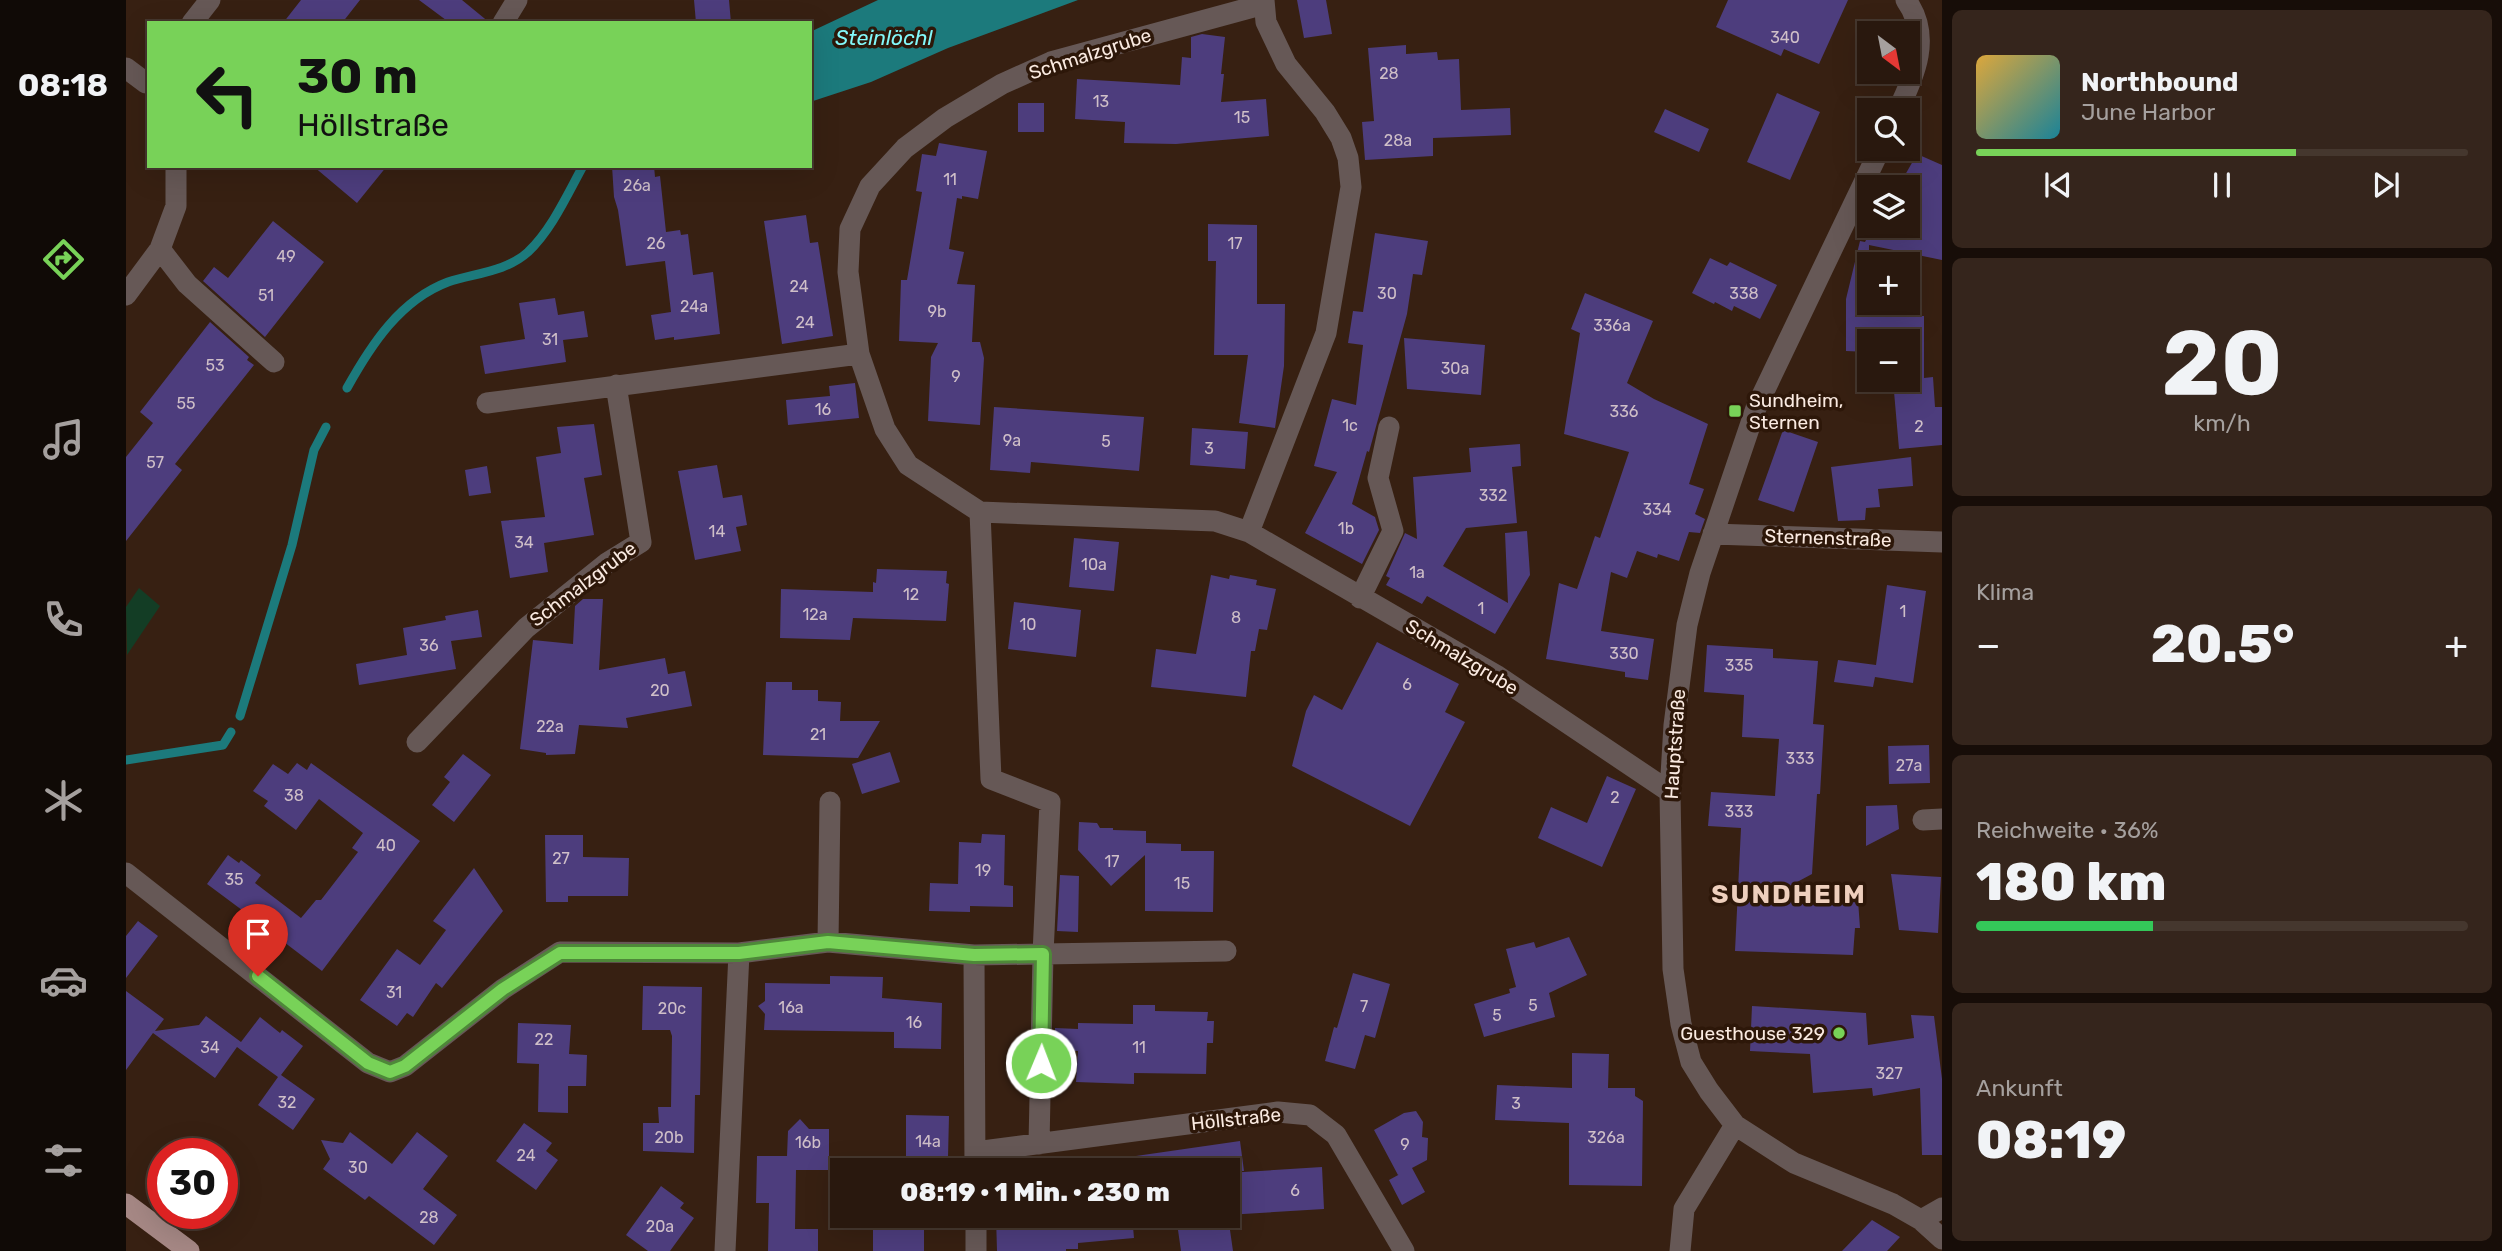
<!DOCTYPE html>
<html lang="de">
<meta charset="utf-8">
<style>
body{margin:0;font-family:Rubik,sans-serif;background:#35251c;color:#f1f3f6;height:100vh;display:flex;flex-direction:column;font-size:26px;white-space:nowrap}
*{box-sizing:border-box;margin:0}
p{font-size:23px;color:#a5a09e}
.icon{flex:none;width:38px;height:38px;fill:none;stroke:currentColor;stroke-width:2;stroke-linecap:round;stroke-linejoin:round}
.map{position:relative;flex:1;overflow:hidden}
.panel{display:flex;flex-direction:column;gap:10px;padding:10px;background:#170d08;width:560px}
.panel>*{flex:none}
.guide{position:absolute;left:21px;top:21px;width:665px;height:147px;border-radius:0px;box-shadow:0 7px 28px #0002,0 0 0 2px #45372e;background:#78d258;color:#111;overflow:hidden}
.needle{width:46px;rotate:148deg}
.tools{position:absolute;left:1731px;top:21px;display:grid;gap:14px}
.tools a{display:grid;place-items:center;width:63px;height:63px;border-radius:0px;background:#29180e;box-shadow:0 7px 28px #0002,0 0 0 2px #45372e;font-size:35px}
.speed{position:absolute;left:21px;top:1138px;display:flex;gap:14px;font-size:35px;font-weight:700;text-align:center}
.speed>*{display:grid;place-content:center;width:91px;height:91px;border-radius:50%;background:#29180e;box-shadow:0 7px 28px #0002,0 0 0 2px #45372e;line-height:1}
.speed .limit{border:10px solid #d22;background:#fff;color:#111}
.pin{position:absolute;display:grid;place-items:center;width:60px;height:60px;color:#fff;margin:-72px -30px;border-radius:50% 50% 50% 0;rotate:-45deg;box-shadow:0 0 7px #0007}
.pin .icon{rotate:45deg}
.me{position:absolute;width:77px;margin:-38px;rotate:1deg;stroke-linejoin:round;filter:drop-shadow(0 0 5px #0008)}
.turn{display:flex;align-items:center;gap:24px;height:147px;padding:0 35px;font-size:32px}
.turn .icon{width:91px;height:91px;stroke-width:2.5}
.turn b{display:block;font-size:49px;line-height:60px}
.big{font-size:52px;font-weight:800;line-height:1.1}
.panel .tile{flex:1;display:flex;flex-direction:column;justify-content:center;gap:10px;min-width:0;padding:0 24px;border-radius:10px;background:#35251c}
.panel .dial{align-items:center;gap:0}
.dial b{font-size:91px;line-height:1}
.song{display:flex;align-items:center;gap:21px}
.cover{width:84px;height:84px;border-radius:10px;background:linear-gradient(135deg,hsl(40 70% 55%),hsl(190 70% 35%))}
.played{height:7px;border-radius:4px;background:linear-gradient(90deg,#78d258 65%,#45372e 65%)}
.keys{display:flex;justify-content:space-around;direction:ltr}
.heat{display:flex;justify-content:space-between;align-items:center;font-size:38px;direction:ltr}
.charge{height:10px;border-radius:5px;background:linear-gradient(90deg,#34c759 36%,#45372e 0)}
.trip{position:absolute;left:704px;top:1158px;width:410px;height:70px;border-radius:0px;background:#29180e;box-shadow:0 7px 28px #0002,0 0 0 2px #45372e;font-weight:800;line-height:70px;text-align:center}
main{display:flex;flex:1;min-height:0}
.dock{display:flex;flex-direction:column;width:126px;justify-content:space-around;align-items:center;background:#100a06;color:#a5a09e}
.dock .icon{width:49px;height:49px}
.dock .on{color:#78d258}
.dock b{font-size:32px;color:#f1f3f6}
.map>svg:first-child{display:block}
</style>
<main>
<nav class="dock">
<b>08:18</b>
<svg class="icon on" aria-label="directions" viewBox="0 0 24 24"><path d="M12 3l9 9-9 9-9-9zM9 14v-3h6M13 9l2 2-2 2"/></svg>
<svg class="icon" aria-label="music" viewBox="0 0 24 24"><path d="M9 18V5l10-2v13"/><circle cx="6" cy="18" r="3"/><circle cx="16" cy="16" r="3"/></svg>
<svg class="icon" aria-label="phone" viewBox="0 0 24 24"><path d="M5 4h4l2 5-3 2q2 4 5 5l2-3 5 2v4C11 20 4 13 5 4z"/></svg>
<svg class="icon" aria-label="climate" viewBox="0 0 24 24"><path d="M12 3v18M4 7l16 10M4 17L20 7"/></svg>
<svg class="icon" aria-label="car" viewBox="0 0 24 24"><path d="M5 17H2v-5l4-1 3-4h7l3 4 3 1v5h-3M9 17h6M6 11h13"/><circle cx="7" cy="17" r="2"/><circle cx="17" cy="17" r="2"/></svg>
<svg class="icon" aria-label="filters" viewBox="0 0 24 24"><path d="M4 7h16M4 17h16"/><circle cx="9" cy="7" r="2"/><circle cx="15" cy="17" r="2"/></svg>
</nav>
<div class="map">
<svg width="1816" height="1251" viewBox="0 0 1816 1251">
<rect width="100%" height="100%" fill="#372012"/>
<path fill="#133d25" d="M13 588 34 606 1 655 0 607Z"/>
<path fill="#1c7a7c" d="M752 0H952L822 48 745 82 684 102V32Z"/>
<g fill="none" stroke-linecap="round" stroke-linejoin="round">
<path stroke="#1c7a7c" stroke-width="9" d="M221 388C245 345 274 300 322 282 349 273 380 272 402 252 426 229 441 195 457 166
M114 716 166 545 188 450 200 427
M0 760 97 745 105 732"/>
</g>
<path fill="#4d3d7d" d="M175 0H234L216 23H157Z
M293 0H336L364 23H324Z
M568 0H603L605 23H570Z
M1171 0H1200L1206 34 1178 38Z
M1602 0H1722L1693 64 1658 49 1655 56 1590 27Z
M1076 34 1099 37 1095 74H1098L1095 102 1140 99 1143 136 1050 144 998 143 999 122 949 119 951 79 1054 85 1056 57 1065 58V37Z
M1280 45V54L1311 52 1312 60 1333 59 1335 110 1384 108 1385 135 1307 138V156L1239 160 1236 122 1248 121 1242 48Z
M1651 93 1694 112 1664 180 1621 162Z
M892 103H918V132H892Z
M1539 109 1583 129 1573 152 1528 132Z
M813 143 861 151 852 199 836 196V199L831 198 823 249 838 252 831 284 849 285 846 342H854L858 358 854 425 802 421 805 357 812 343 773 341 775 280H781L796 192 790 191 796 154 810 156Z
M1791 154 1816 165V260L1743 245V316H1798V378L1807 377 1809 407H1816V445L1773 449 1767 380H1782V341H1743V352L1720 351V299L1734 241 1739 242 1747 226H1782V186L1775 182Z
M187 166H261L231 203Z
M486 166H528L529 177 534 176 540 232 554 230 555 235 562 234 567 275 587 272 594 334 548 340V337L529 340 525 315 545 312 539 261 500 266 492 210 488 197Z
M680 215 684 243 692 242 707 336 656 344 638 221Z
M147 221 198 262 139 337 77 281 88 267 102 278Z
M1082 224 1131 225V304H1159L1158 366 1149 428 1113 423 1122 355H1088L1090 261H1082Z
M1249 233 1302 241 1296 275 1287 274 1281 314 1243 452 1241 451 1226 504 1249 517 1253 530 1236 564 1179 533 1211 472 1188 466 1206 399 1230 405 1237 345 1222 343 1227 311 1237 312Z
M1584 258 1601 266 1604 262 1651 285 1634 319 1608 306 1606 311 1589 302 1588 304 1566 293Z
M1459 293 1527 321 1501 383 1528 399 1582 424 1563 484 1578 489 1569 514 1579 519 1574 533 1563 532 1553 561 1532 554 1531 558 1511 551 1501 578 1485 572 1475 631 1528 639 1522 680 1499 677V672L1420 659 1433 583 1451 589 1469 536 1474 538 1503 452 1438 434 1454 333 1445 329Z
M429 298 432 315 458 311 462 337 437 340 440 362 359 374 354 346 399 339 393 303Z
M84 322 123 357 121 360 128 365 49 464 56 470 0 541V457L27 423 14 412Z
M1278 338 1359 345 1355 395 1281 389Z
M729 383 733 418 662 425 660 400 704 396 703 386Z
M868 407 1018 417 1013 471 905 462 904 473 864 470Z
M468 424 476 475 458 478 468 535 418 543 422 572 384 578 375 521 419 517 410 457 435 453 431 427Z
M1066 428 1122 432 1119 469 1064 465Z
M1657 430 1692 442 1668 512 1632 500Z
M1394 444 1395 466 1386 467 1391 523 1340 528 1317 566 1382 603 1379 533 1401 531 1404 575 1369 634 1301 596 1296 604 1260 585 1264 578 1260 576 1279 533 1291 539 1287 477 1345 472 1343 448Z
M1785 457 1787 486 1752 489 1754 507 1740 508 1739 520 1712 521 1705 467Z
M591 465 597 498 616 495 621 525 610 527 615 551 569 560 552 471Z
M361 466 365 493 343 496 339 470Z
M948 538 993 542 988 591 943 587Z
M751 569 821 571 820 583 823 584 820 621 727 618 724 640 654 638 655 589 747 592V582L750 583Z
M1085 575 1103 579 1104 575 1131 580 1130 585 1150 589 1141 630 1133 629 1129 651H1125L1120 697 1025 687 1030 649 1070 654Z
M1761 585 1800 591 1787 683 1749 677 1747 687 1708 682 1712 660 1750 665Z
M457 599H477L473 670 539 658 542 674 559 671 566 706 500 718 502 728 453 725 449 754 420 755V753L394 749 407 640 447 644 449 606Z
M888 602 955 610 950 657 882 649Z
M352 610 356 637 325 641 330 669 233 685 230 664 281 655 277 628 320 620 319 616Z
M1251 642 1333 684 1319 712 1339 722 1284 826 1166 766 1180 711 1188 695 1216 710Z
M1581 645 1647 649V658L1692 661 1687 724 1698 725 1694 794H1691L1686 874 1647 895 1732 900 1734 928H1729L1727 955 1609 951 1615 828 1582 826 1585 792 1649 796 1653 739 1616 737 1618 695 1578 692Z
M640 682H666V690H692V701L715 702 714 721H754L732 758 637 755Z
M1803 745 1804 783 1763 784 1762 746Z
M764 752 774 782 736 794 726 764Z
M337 754 365 775 328 822 306 805 324 782 318 777Z
M171 763 181 770 185 763 294 841 196 971 154 939 146 949 126 934 128 931 118 924 124 916 81 884 102 855 113 863 115 860 135 875 129 883 175 918 190 900H195L232 852 226 848 237 833 193 799 170 830 138 806 142 801 127 791 147 764 162 774Z
M1481 776 1510 789 1476 867 1412 838 1425 807 1461 823Z
M1771 805 1773 829 1740 846V806Z
M953 822 971 823 974 828H987V830L1020 831V843L1055 844V851H1088L1087 912 1019 911V855L985 886 952 850Z
M856 834 879 835 878 885 887 886V907L844 906V912L803 911 804 883 832 884 833 842 855 843Z
M419 835H457V857L503 858 502 896H442V902H420Z
M348 868 377 911 316 988 310 983 287 1017 281 1013 271 1026 234 1000 271 949 294 965 320 930 307 921Z
M1765 874 1815 877 1812 933 1773 930Z
M934 875 953 876 952 932 931 931Z
M12 921 32 936 0 978V936Z
M1443 937 1461 975 1423 993 1429 1017 1358 1037 1348 1004 1384 993 1383 989 1390 987 1380 949 1408 942 1410 948Z
M1227 973 1264 984 1249 1038 1239 1035 1229 1069 1199 1061 1208 1027 1211 1028Z
M704 976 757 977 756 998 816 1003 815 1049 768 1048V1032L638 1030 639 1014 632 1006 639 1001V983L704 984Z
M517 986 576 987 574 1095H569L568 1153 517 1151V1123H533L532 1107H545L546 1036 544 1030H516Z
M0 991 38 1019 29 1031 73 1025 80 1016 115 1042 134 1017 154 1033 156 1030 177 1046 155 1075 189 1099 167 1130 132 1105 152 1077 111 1047 89 1078 27 1033 0 1070Z
M1007 1005H1029V1011L1082 1012 1081 1021H1088L1087 1043H1081L1080 1074 1008 1073V1084L950 1082 952 1051 928 1050 929 1028 952 1029V1023L1007 1024Z
M1626 1006 1740 1013 1742 1045 1788 1038 1785 1015 1808 1016 1816 1079V1155H1796L1794 1088 1747 1096 1746 1088 1687 1093 1684 1054 1624 1051Z
M392 1023 445 1025 443 1054 461 1055 460 1086H442V1113L412 1112 413 1064 391 1063Z
M1446 1053 1483 1054 1482 1088H1509V1096L1517 1101 1516 1186 1443 1185V1123L1369 1120 1371 1085 1446 1088Z
M1290 1111 1297 1122 1296 1137 1302 1138 1301 1160 1286 1168 1299 1192 1276 1205 1263 1180 1274 1174 1272 1175 1248 1130 1278 1113Z
M780 1115 823 1116 822 1157 811 1156 810 1171H780Z
M674 1119 683 1129H703V1170H670L669 1229H692V1251H642L643 1203H630L631 1156H661L662 1131Z
M398 1123 426 1143 420 1151 432 1160 410 1190 370 1161Z
M224 1132 266 1164 291 1132 322 1156 297 1189 331 1215 308 1245 243 1196 239 1200 197 1169 204 1159 195 1140 217 1143Z
M1114 1141 1118 1171H1004L1003 1157Z
M1196 1167 1198 1209 1101 1215V1173Z
M535 1186 558 1203 554 1208 568 1218 544 1251H522L500 1235Z
M870 1216H1006L1008 1238 952 1243V1249H940V1251H871Z
M1050 1216H1102L1107 1251H1055Z
M1746 1220 1774 1237 1761 1251H1716Z
M747 1223H798V1251H747Z"/>
<g fill="none" stroke-linecap="round" stroke-linejoin="round">
<path stroke="#665856" stroke-width="21" d="M1138 4 925 62 876 84 819 118 779 148 744 186 724 229 722 272 733 354 759 429 782 465 854 512 1089 521 1123 532 1370 675 1544 792
M66 23 84 0
M377 23 391 0
M0 68 20 83
M1772 110C1789 75 1806 36 1780 0
M1754 149 1630 408 1574 573 1561 625 1548 725 1544 792 1547 969 1555 1024 1565 1062 1583 1091 1609 1125 1668 1163 1767 1204 1795 1220 1816 1239
M34 249 61 284 148 362
M0 295 34 249 50 206V166
M361 403 733 354
M854 512 865 779 924 802 917 954 1100 951
M1123 532 1200 333 1225 187 1222 158 1215 138 1199 112 1160 64 1140 22 1138 0
M1587 534 1816 542
M1234 598 1267 531 1252 478 1263 427
M291 742 400 628 481 563 515 542 490 385
M1797 820 1816 819
M0 873 242 1063 264 1072 279 1066 377 989 434 952 613 953 702 942 848 955 917 954 913 1144
M702 942 704 802
M848 955 849 1171
M849 1152 1152 1112 1184 1115 1210 1135 1278 1251
M850 1216V1251
M1795 1220 1816 1208
M599 1251 613 953
M1554 1251 1558 1209 1609 1125"/>
<path stroke="#a68885" stroke-width="21" d="M0 1204 63 1251"/>
</g>
<g fill="none" stroke-linecap="round" stroke-linejoin="round">
<defs>
<path id="route" d="M132 976 242 1063 264 1072 279 1066 377 989 434 953H613L702 942 848 955 917 954 915 1063"/>
</defs>
<use href="#route" stroke="#4e8839" stroke-width="18"/>
<use href="#route" stroke="#78d258" stroke-width="12"/>
</g>
<g fill="#78d258" stroke="#2d1709" stroke-width="2.5">
<rect x="1602" y="404" width="14" height="14" rx="3.5"/>
<circle cx="1713" cy="1033" r="7"/>
</g>
<g text-anchor="middle" dominant-baseline="central" stroke-width="7" stroke-linejoin="round" paint-order="stroke">
<g font-size="16" fill="#cfbfc8">
<text x="1659" y="37">340</text>
<text x="1263" y="73">28</text>
<text x="975" y="101">13</text>
<text x="1116" y="117">15</text>
<text x="1272" y="140">28a</text>
<text x="824" y="179">11</text>
<text x="511" y="185">26a</text>
<text x="530" y="243">26</text>
<text x="1109" y="243">17</text>
<text x="160" y="256">49</text>
<text x="673" y="286">24</text>
<text x="1261" y="293">30</text>
<text x="1618" y="293">338</text>
<text x="140" y="295">51</text>
<text x="568" y="306">24a</text>
<text x="811" y="311">9b</text>
<text x="679" y="322">24</text>
<text x="1486" y="325">336a</text>
<text x="424" y="339">31</text>
<text x="89" y="365">53</text>
<text x="1329" y="368">30a</text>
<text x="830" y="376">9</text>
<text x="60" y="403">55</text>
<text x="697" y="409">16</text>
<text x="1498" y="411">336</text>
<text x="1224" y="425">1c</text>
<text x="1793" y="426">2</text>
<text x="886" y="440">9a</text>
<text x="980" y="441">5</text>
<text x="1083" y="448">3</text>
<text x="29" y="462">57</text>
<text x="1367" y="495">332</text>
<text x="1531" y="509">334</text>
<text x="1220" y="528">1b</text>
<text x="591" y="531">14</text>
<text x="398" y="542">34</text>
<text x="968" y="564">10a</text>
<text x="1291" y="572">1a</text>
<text x="785" y="594">12</text>
<text x="1355" y="608">1</text>
<text x="1777" y="611">1</text>
<text x="689" y="614">12a</text>
<text x="1110" y="617">8</text>
<text x="902" y="624">10</text>
<text x="303" y="645">36</text>
<text x="1498" y="653">330</text>
<text x="1613" y="665">335</text>
<text x="1281" y="684">6</text>
<text x="534" y="690">20</text>
<text x="424" y="726">22a</text>
<text x="692" y="734">21</text>
<text x="1674" y="758">333</text>
<text x="1783" y="765">27a</text>
<text x="168" y="795">38</text>
<text x="1489" y="797">2</text>
<text x="1613" y="811">333</text>
<text x="260" y="845">40</text>
<text x="435" y="858">27</text>
<text x="986" y="861">17</text>
<text x="857" y="870">19</text>
<text x="108" y="879">35</text>
<text x="1056" y="883">15</text>
<text x="268" y="992">31</text>
<text x="1407" y="1005">5</text>
<text x="1238" y="1006">7</text>
<text x="665" y="1007">16a</text>
<text x="546" y="1008">20c</text>
<text x="1371" y="1015">5</text>
<text x="788" y="1022">16</text>
<text x="418" y="1039">22</text>
<text x="84" y="1047">34</text>
<text x="1013" y="1047">11</text>
<text x="1763" y="1073">327</text>
<text x="161" y="1102">32</text>
<text x="1390" y="1103">3</text>
<text x="543" y="1137">20b</text>
<text x="1480" y="1137">326a</text>
<text x="802" y="1141">14a</text>
<text x="682" y="1142">16b</text>
<text x="1279" y="1144">9</text>
<text x="400" y="1155">24</text>
<text x="232" y="1167">30</text>
<text x="1169" y="1190">6</text>
<text x="303" y="1217">28</text>
<text x="534" y="1226">20a</text>
</g>
<g font-size="19" fill="#faeae1" stroke="#2d1709">
<text transform="translate(964 54) rotate(-18)">Schmalzgrube</text>
<text transform="translate(1702 538) rotate(2)">Sternenstraße</text>
<text transform="translate(457 584) rotate(-37)">Schmalzgrube</text>
<text transform="translate(1336 657) rotate(31)">Schmalzgrube</text>
<text transform="translate(1549 744) rotate(-86)">Hauptstraße</text>
<text transform="translate(1110 1119) rotate(-6)">Höllstraße</text>
</g>
<g font-size="19" fill="#faeae1" stroke="#2d1709" text-anchor="start">
<text x="1623" y="400">Sundheim,<tspan x="1623" dy="22">Sternen</tspan></text>
<text x="1699" y="1033" text-anchor="end">Guesthouse 329</text>
</g>
<g font-size="21" font-style="italic" fill="#83f8fa" stroke="#2d1709">
<text x="758" y="37">Steinlöchl</text>
</g>
<g font-size="26" font-weight="bold" letter-spacing="2" fill="#eecfbd" stroke="#2d1709">
<text x="1663" y="894">SUNDHEIM</text>
</g>
</g>
</svg>
<div class="tools">
<a><svg class="needle" viewBox="-14 -14 28 28"><path d="M0-13l5 13h-10z" fill="#e53935"/><path d="M0 13l5-13h-10z" fill="#a5a09e"/></svg></a>
<a><svg class="icon" aria-label="search" viewBox="0 0 24 24"><circle cx="10" cy="10" r="6"/><path d="M15 15l6 6"/></svg></a>
<a><svg class="icon" aria-label="layers" viewBox="0 0 24 24"><path d="M12 4l9 5-9 5-9-5zM3 14l9 5 9-5"/></svg></a>
<a>+</a>
<a>−</a>
</div>
<div class="speed"><div class="limit">30</div></div>
<div class="pin" style="left:132px;top:976px;background:#d93025"><svg class="icon" aria-label="arrive" viewBox="0 0 24 24"><path d="M6 21V4h12l-3 4 3 4H6"/></svg></div>
<svg class="me" style="left:915px;top:1063px" viewBox="-20 -20 40 40"><circle r="17" fill="#78d258" stroke="#fff" stroke-width="3"/><path d="M0-11L8 9 0 5-8 9z" fill="#fff"/></svg>
<div class="trip">08:19 · 1 Min. · 230 m</div>
<div class="guide">
<div class="turn"><svg class="icon" aria-label="left" viewBox="0 0 24 24"><path d="M17 20v-9H6M10 6l-5 5 5 5"/></svg><div><b>30 m</b>Höllstraße</div></div>
</div>
</div>
<section class="panel">
<div class="tile">
<div class="song"><i class="cover"></i><div><b>Northbound</b><p>June Harbor</p></div></div>
<div class="played"></div>
<div class="keys"><svg class="icon" aria-label="previous" viewBox="0 0 24 24"><path d="M18 5L8 12l10 7zM5 5v14"/></svg><svg class="icon" aria-label="pause" viewBox="0 0 24 24"><path d="M8 5v14M16 5v14"/></svg><svg class="icon" aria-label="next" viewBox="0 0 24 24"><path d="M6 5l10 7-10 7zM19 5v14"/></svg></div>
</div>
<div class="tile dial"><b>20</b><p>km/h</p></div>
<div class="tile"><p>Klima</p>
<div class="heat"><a>−</a><b class="big">20.5°</b><a>+</a></div>
</div>
<div class="tile"><p>Reichweite · 36%</p><b class="big">180 km</b><div class="charge"></div></div>
<div class="tile"><p>Ankunft</p><b class="big">08:19</b></div>
</section>
</main>
